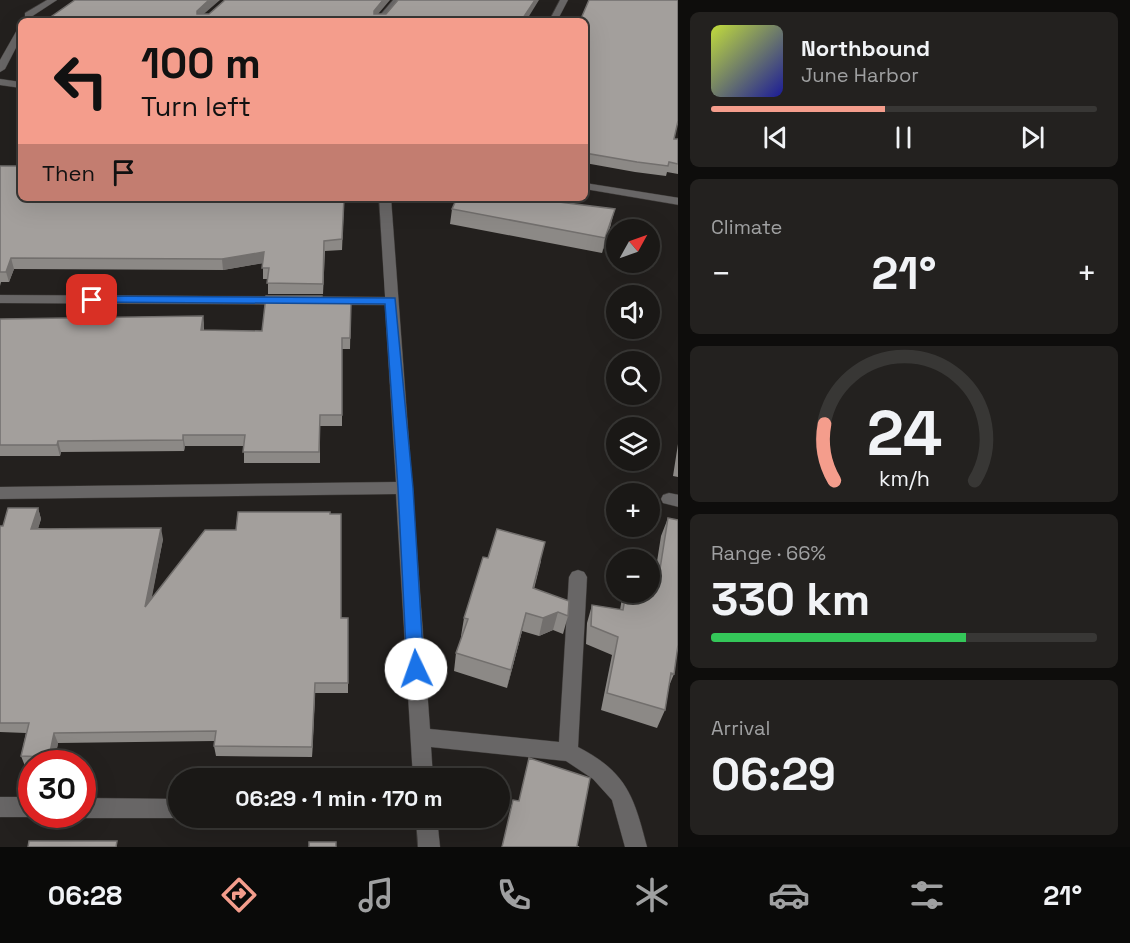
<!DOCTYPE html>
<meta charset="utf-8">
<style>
body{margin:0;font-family:"Space Grotesk",sans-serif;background:#23211f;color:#f1f3f6;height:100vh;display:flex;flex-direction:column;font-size:22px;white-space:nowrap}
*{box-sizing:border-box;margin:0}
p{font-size:20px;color:#9fa0a1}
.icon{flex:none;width:33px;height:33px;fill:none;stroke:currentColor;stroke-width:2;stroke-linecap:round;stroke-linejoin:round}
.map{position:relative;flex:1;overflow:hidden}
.side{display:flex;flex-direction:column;gap:12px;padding:12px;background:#0e0d0c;width:452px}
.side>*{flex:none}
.top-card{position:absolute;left:18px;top:18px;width:570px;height:183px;border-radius:9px;box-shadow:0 6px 24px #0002,0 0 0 2px #383735;background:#f49d8c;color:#111;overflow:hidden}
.needle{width:39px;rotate:50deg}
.controls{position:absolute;left:606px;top:219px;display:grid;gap:12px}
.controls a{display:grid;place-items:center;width:54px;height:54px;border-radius:50%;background:#1a1816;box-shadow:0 6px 24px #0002,0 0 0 2px #383735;font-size:30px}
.speed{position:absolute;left:18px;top:750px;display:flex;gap:12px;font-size:30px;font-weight:700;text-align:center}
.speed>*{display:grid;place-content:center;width:78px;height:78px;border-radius:50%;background:#1a1816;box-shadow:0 6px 24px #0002,0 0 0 2px #383735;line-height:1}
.speed .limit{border:9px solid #d22;background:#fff;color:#111}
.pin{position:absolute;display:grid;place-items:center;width:51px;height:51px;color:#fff;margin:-26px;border-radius:12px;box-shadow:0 3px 9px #0006}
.me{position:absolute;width:66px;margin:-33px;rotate:357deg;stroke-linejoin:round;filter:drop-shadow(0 0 4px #0008)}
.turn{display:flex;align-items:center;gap:21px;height:126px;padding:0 24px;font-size:27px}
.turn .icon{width:78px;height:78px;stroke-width:2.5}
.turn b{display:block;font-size:42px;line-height:51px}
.then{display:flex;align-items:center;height:57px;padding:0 24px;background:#0003;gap:12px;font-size:22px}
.big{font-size:45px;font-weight:800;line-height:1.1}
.side .card{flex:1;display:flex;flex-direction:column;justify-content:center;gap:9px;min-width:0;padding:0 21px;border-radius:9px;background:#23211f}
.side .dial{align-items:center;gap:0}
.dial svg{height:156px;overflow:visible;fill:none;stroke:#383735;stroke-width:7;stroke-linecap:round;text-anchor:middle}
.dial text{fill:#f1f3f6;stroke:none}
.song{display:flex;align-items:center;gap:18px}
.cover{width:72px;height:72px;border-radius:9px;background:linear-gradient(135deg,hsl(70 70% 55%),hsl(240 70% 35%))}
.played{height:6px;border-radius:3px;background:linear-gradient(90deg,#f49d8c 45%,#383735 45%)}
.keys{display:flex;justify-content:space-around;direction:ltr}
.heat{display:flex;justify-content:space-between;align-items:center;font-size:33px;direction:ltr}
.charge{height:9px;border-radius:4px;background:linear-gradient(90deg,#34c759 66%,#383735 0)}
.trip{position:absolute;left:168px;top:768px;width:342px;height:60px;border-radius:30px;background:#1a1816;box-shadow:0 6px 24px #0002,0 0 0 2px #383735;font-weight:800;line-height:60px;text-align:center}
.tabs{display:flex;height:96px;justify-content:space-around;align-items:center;background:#0a0a09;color:#9fa0a1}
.tabs .icon{width:42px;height:42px}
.tabs .on{color:#f49d8c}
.tabs b{font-size:27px;color:#f1f3f6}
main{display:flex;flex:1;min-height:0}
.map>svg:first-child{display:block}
</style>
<main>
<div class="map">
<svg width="679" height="847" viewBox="0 0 679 847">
<rect width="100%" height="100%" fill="#23201e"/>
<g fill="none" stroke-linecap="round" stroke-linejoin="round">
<defs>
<path id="minor" d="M47 0H57L31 17H25V13Z
M393 0H402L384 21H375Z
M560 0H568L557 21H549Z
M21 27V38L5 69 0 72V60L17 30Z
M0 79 21 82V88L0 85Z
M585 183 679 198V205L585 189Z
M379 198H391L430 729 559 742 569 577 572 572 578 570 584 572 587 577 578 747C627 772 634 797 647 847H625L612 800 593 779 566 761 431 747 433 778H413L396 494 0 499V487L396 482 385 305 0 303V295L385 297Z
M669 493 679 495V507L663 503 661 499 663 495Z
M0 797H32V814H39L32 817H0Z
M82 798 178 799V818H182H82L74 814H82Z
M416 818H437L440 847H418Z"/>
</defs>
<use href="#minor" stroke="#3f3c3a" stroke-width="1"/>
<use href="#minor" fill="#686666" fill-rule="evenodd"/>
</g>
<path fill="#8c8986" d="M585 21 674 139H678V174L667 172 666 176 635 172 585 163Z
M0 166 21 198H365L364 202H344L342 250 325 251 323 294H268V279H263V263L223 270 14 269 9 282H1L0 286Z
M551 201 611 224 602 253 450 224 452 209Z
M322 302H351L350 349H342V426H320V463H244V446H185L184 451 61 452 60 456H0V319L203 316 204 326V330L262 331Z
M678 444V477L673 476Z
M38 508 41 519 38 528 163 539 151 599 348 618V693H315L312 757 216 756 214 746V741L58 743 54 764H32V766H25L21 756 26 733 0 732V526H3Z
M668 518 674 674 669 686 665 710 657 728 601 710 612 655 586 644 587 623 592 605 620 610 623 592H650L656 568 661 536Z
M488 558 541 561 534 589 568 616 563 634 553 630 539 636 522 631 507 688 454 671 456 653 462 637 461 636 464 618Z"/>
<path fill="#726f6d" d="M209 0H220L198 19 197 11Z
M383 0H390L373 20 374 11Z
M535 0H539L526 21H521Z
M615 209 611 224 602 253 605 238Z
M264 252V263L223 270 222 259Z
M11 258 14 269 9 282 6 272Z
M203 316 204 326 202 341 201 330Z
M183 435 185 446 184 451 183 440Z
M58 441 61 452 60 456 57 445Z
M38 508 41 519 35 539 31 529Z
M161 528 163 539 148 618 145 607Z
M558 612 553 630 539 636 543 618Z
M526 613 522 631 507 688 511 670Z
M315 683V693L312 757V747Z
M54 733 58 743 54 764H51L49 757Z"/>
<path fill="#a39f9c" stroke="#726f6d" stroke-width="1.5" d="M75 0H209L197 11V14H209L225 0H383L374 11V14H386L398 0H535L521 21H45Z
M589 0H678V121L674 139H678V164L669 162 668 166 637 162 585 153V21H580Z
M0 166H21V198H344L342 239 324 241 323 284 267 283 269 268H262L264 252 222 259 11 258 6 272H0Z
M457 198H548L551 201 615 209 605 238 452 209Z
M266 296H322V302H351L350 338H342V415H320L319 452H243L245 435H183V440L58 441 57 445H0V319L203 316 201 330 262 331Z
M8 508H38L31 529 161 528 145 607 205 530H236L238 512H330V514H341V618H348V683H315L312 747 214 746 216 731 54 733 49 757 21 756 29 723H0V526H3Z
M668 518 678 520V645L674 674 671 673 665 710 607 693 618 637 591 626 592 605 623 610 626 592H650V566L660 569Z
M497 529 545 542 533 588 569 601 568 616 558 612 543 618 526 613 511 670 456 653 468 619 464 618 483 557 488 558Z
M529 758 590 778 577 846 579 847H502L513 800 519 801Z
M29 841H117L116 847H28Z
M309 842H336V847H309Z"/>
<path fill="#1a73e8" stroke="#114b97" stroke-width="1.5" d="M92 296 395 298 413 488 424 669 422 674 416 676 410 674 407 669 398 488 385 304 88 302 86 300Z"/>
</svg>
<div class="controls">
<a><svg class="needle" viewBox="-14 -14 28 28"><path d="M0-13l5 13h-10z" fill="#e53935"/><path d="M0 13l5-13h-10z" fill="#9fa0a1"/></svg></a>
<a><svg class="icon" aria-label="sound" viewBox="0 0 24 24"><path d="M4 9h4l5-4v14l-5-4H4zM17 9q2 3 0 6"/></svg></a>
<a><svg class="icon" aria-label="search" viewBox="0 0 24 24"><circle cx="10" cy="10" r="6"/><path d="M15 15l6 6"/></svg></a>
<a><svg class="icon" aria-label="layers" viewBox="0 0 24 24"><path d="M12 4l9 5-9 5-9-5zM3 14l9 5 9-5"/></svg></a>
<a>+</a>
<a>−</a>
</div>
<div class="speed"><div class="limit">30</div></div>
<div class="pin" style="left:92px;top:300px;background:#d93025"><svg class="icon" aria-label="arrive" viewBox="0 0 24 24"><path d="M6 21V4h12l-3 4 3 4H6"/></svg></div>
<svg class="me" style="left:416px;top:669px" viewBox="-20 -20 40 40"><circle r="19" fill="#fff"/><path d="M0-13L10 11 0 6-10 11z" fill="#1a73e8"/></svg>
<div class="trip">06:29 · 1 min · 170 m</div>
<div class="top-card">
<div class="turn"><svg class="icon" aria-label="left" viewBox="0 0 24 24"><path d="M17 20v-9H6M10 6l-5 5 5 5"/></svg><div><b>100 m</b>Turn left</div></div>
<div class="then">Then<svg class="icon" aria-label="arrive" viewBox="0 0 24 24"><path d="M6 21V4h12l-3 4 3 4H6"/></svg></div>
</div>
</div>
<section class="side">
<div class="card">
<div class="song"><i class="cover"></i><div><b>Northbound</b><p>June Harbor</p></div></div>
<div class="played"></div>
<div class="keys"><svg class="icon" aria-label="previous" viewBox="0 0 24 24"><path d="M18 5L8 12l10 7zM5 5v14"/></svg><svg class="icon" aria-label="pause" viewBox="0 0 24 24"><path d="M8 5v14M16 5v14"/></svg><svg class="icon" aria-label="next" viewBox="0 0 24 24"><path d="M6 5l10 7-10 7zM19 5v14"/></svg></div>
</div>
<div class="card"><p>Climate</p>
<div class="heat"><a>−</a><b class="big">21°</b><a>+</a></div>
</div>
<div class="card dial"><svg viewBox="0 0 100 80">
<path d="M14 69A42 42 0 1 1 86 69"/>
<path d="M14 69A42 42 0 0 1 9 40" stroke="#f49d8c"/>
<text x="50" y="56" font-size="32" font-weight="700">24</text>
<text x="50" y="72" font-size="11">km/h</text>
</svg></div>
<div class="card"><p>Range · 66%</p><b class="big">330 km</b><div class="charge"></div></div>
<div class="card"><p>Arrival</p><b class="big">06:29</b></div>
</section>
</main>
<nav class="tabs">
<b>06:28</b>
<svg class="icon on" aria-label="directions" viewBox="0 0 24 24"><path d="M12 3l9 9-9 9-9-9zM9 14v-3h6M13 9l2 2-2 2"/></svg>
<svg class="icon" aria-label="music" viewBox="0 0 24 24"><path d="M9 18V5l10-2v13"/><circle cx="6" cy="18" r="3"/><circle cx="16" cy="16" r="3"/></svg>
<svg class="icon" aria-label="phone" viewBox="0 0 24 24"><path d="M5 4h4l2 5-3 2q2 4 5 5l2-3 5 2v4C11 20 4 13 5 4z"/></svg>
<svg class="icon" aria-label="climate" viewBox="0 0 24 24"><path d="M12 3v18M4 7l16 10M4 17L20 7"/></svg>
<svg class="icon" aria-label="car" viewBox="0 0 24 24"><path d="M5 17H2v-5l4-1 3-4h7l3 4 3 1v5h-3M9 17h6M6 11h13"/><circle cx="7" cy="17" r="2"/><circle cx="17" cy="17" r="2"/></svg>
<svg class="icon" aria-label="filters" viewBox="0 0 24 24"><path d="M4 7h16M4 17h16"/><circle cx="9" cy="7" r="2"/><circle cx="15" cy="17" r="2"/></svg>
<b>21°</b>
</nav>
